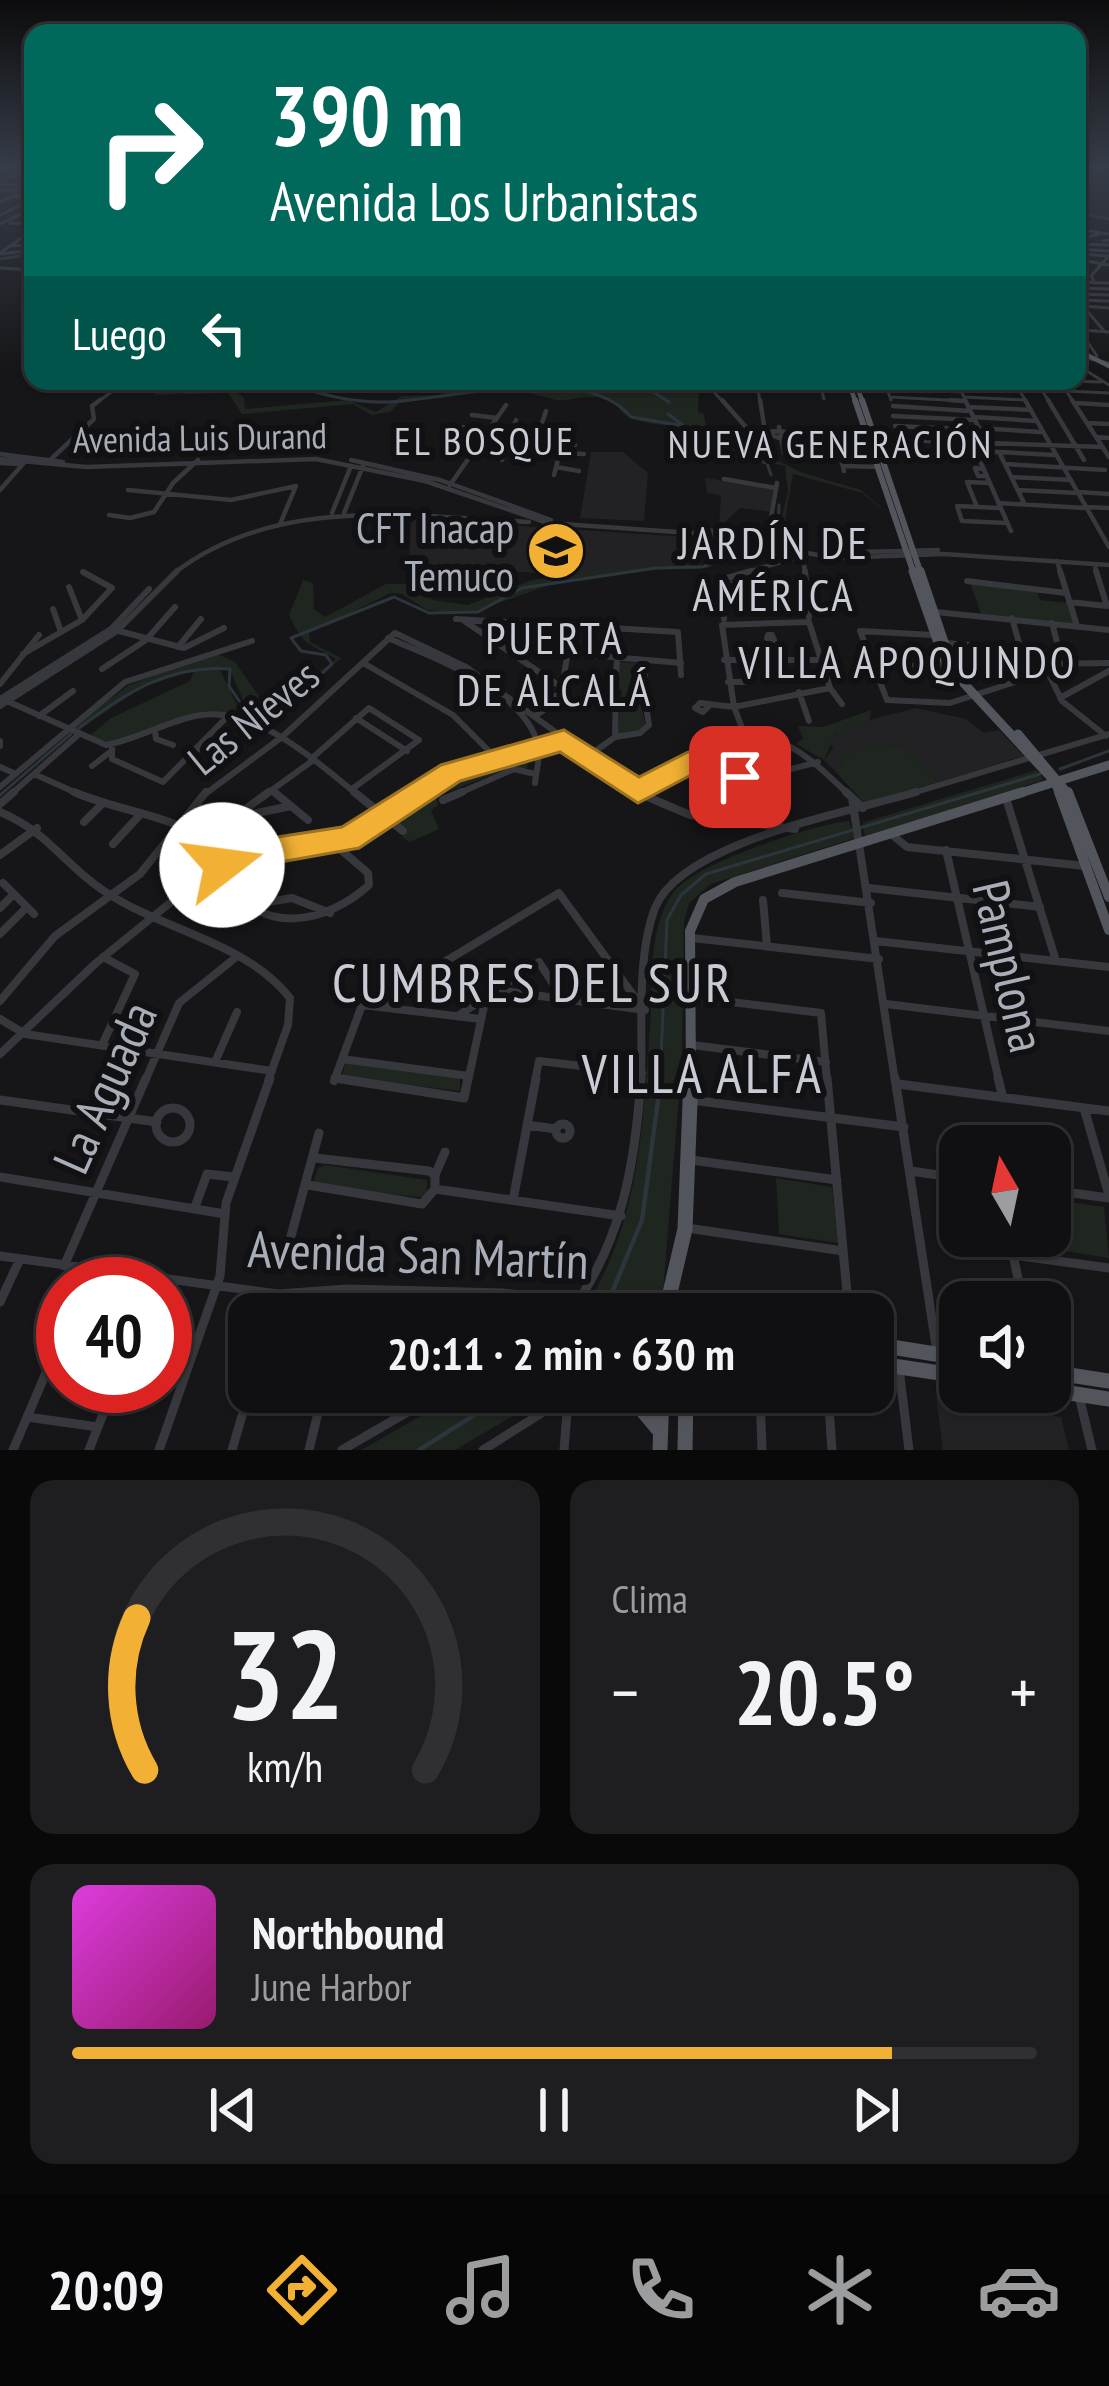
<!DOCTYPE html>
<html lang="es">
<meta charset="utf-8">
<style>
body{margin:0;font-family:"PT Sans Narrow",sans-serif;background:#1e1e20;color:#f1f3f6;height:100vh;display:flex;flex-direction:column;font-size:45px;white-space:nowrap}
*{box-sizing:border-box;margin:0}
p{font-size:39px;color:#9c9d9f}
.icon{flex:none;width:66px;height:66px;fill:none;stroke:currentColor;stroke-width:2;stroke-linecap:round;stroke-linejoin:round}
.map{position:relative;height:1450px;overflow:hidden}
.sheet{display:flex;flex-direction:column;gap:30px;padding:30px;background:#09090a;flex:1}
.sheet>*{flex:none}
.guide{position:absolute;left:24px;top:24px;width:1062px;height:366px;border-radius:24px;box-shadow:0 3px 9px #0004,0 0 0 3px #303032;background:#00695c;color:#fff;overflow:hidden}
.needle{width:78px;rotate:351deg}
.controls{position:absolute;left:939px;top:1125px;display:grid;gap:24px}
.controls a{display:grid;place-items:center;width:132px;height:132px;border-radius:24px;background:#101012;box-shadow:0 3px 9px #0004,0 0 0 3px #303032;font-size:60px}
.speed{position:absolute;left:36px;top:1257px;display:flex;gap:24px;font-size:60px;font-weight:700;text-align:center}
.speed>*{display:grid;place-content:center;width:156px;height:156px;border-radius:50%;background:#101012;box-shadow:0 3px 9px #0004,0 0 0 3px #303032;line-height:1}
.speed .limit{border:18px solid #d22;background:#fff;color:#111}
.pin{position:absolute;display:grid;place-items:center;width:102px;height:102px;color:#fff;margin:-51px;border-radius:24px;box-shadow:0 6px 18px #0006}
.me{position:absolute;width:132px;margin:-66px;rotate:75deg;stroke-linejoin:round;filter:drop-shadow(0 0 9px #0008)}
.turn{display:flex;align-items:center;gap:42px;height:252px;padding:0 48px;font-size:54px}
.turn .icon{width:156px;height:156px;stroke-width:2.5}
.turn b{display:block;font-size:84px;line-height:102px}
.then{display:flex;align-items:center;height:114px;padding:0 48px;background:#0003;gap:24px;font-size:45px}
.big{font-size:90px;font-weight:800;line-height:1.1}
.sheet .widget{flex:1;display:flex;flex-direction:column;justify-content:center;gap:18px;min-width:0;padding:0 42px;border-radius:24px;background:#1e1e20}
.sheet .dial{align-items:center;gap:0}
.dial svg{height:312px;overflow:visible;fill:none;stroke:#303032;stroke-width:7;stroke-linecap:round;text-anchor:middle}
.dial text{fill:#f1f3f6;stroke:none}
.song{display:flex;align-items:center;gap:36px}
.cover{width:144px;height:144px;border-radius:18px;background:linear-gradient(135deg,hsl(300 70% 55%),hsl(320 70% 35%))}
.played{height:12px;border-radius:6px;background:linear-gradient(90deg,#f2b134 85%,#303032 85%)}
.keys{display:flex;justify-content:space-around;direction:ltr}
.heat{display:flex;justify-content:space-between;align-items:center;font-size:66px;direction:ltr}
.sheet .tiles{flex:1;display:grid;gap:30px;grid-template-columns:1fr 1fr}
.widget:last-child{grid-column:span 2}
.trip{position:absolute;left:228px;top:1293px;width:666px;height:120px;border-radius:24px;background:#101012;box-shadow:0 3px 9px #0004,0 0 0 3px #303032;font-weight:800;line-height:120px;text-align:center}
.tab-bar{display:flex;height:192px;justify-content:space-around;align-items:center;background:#060607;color:#9c9d9f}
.tab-bar .icon{width:84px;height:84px}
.tab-bar .active{color:#f2b134}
.tab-bar b{font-size:54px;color:#f1f3f6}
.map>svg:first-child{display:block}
</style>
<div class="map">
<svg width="1109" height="1450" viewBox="0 0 1109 1450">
<rect width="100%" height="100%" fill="#161618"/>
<path fill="#222225" d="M591 452H623L648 473 644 521 580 518Z
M705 478 773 488 771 512 740 508 719 528 721 495 707 493Z
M411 519 703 538 701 566 584 575 409 567Z
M916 708 966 719 984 733 999 730 1024 756 938 782 895 745 852 750 835 771 824 760 833 748 829 742 842 727Z
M936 1396 1061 1417 1069 1450H943Z"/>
<path fill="#1e261f" d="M492 381 549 390 560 381H676L699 388 698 412 704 414 706 426H700L701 432H722L800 472 861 490 890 515 862 493 793 474 782 537 707 568H665L549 585 468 614 427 610 402 594 391 593 309 633 310 642 341 658 291 705 247 709 230 670 219 668 241 713 257 717 251 723 207 711 112 743 89 736 111 718 190 681 194 671 144 686 76 732 72 727 129 685 215 653 235 662 261 699 288 696 336 659C307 642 304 647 289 615L303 580 313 583 314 609 325 617 386 584H414L433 600 468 605 532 580 659 564 704 566 777 536 788 492 785 466 699 447 692 439 694 428C674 425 647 426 629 417 619 413 619 404 609 400 588 392 564 403 555 400 508 383 454 393 402 400L390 412 371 415 353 404 242 414 228 393 153 395 165 386 154 382 171 385 176 394 230 389 244 397 245 409 348 400 376 412 402 396 438 395Z
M970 582 1037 590 1040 600 1067 603 1074 624 981 614Z
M620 662 642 663 643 681 649 682 639 694 645 724 640 730 617 735 622 691 612 680H618Z
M871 710 870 719 835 734 824 760 796 744 803 739 798 726 823 727Z
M891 744 908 751 938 782 865 804 835 771 852 750Z
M529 753 527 768H510L436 796 438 805 431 810 439 829 410 842 402 837 408 831 389 817 443 780Z
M1037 770 1044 780 865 836 862 824 868 821Z
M849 821 855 838 711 884 689 903 684 922 682 1060 662 1304 593 1295C640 1212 643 1121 650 1027 653 985 647 929 673 893 692 864 814 824 849 821Z
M345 1063 460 1078V1091L342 1077Z
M325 1165 427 1180V1198L319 1186 314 1181 318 1168Z
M776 1178 832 1187 838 1243 779 1234Z
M1050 1199 1104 1207 1109 1258 1025 1245 1023 1236H1050Z
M463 1392H554L455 1450H361Z"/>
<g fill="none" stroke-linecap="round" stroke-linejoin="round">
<path stroke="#2c353c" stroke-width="3" d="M1077 212 1109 219
M286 383C320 394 351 403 387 402 450 400 585 361 631 417L684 426 698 447 767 463 771 475
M647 388 669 402
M668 414 684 426
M771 542 778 537 779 505
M79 728C125 693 170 664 230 669L229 686 246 711 294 699 332 664 326 655 301 651 291 638 394 597 429 613 478 612 522 588 656 568 702 567 762 545
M1060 769 1109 751
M0 795 71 734
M660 1081 667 920 681 895 706 874 1040 774"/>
<path stroke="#2c353c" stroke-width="4.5" d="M608 1302 642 1220 661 1078
M419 1450 511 1392"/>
<path stroke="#2c353c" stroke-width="3" d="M0 259 33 254"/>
<path stroke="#37383d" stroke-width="3" d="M14 176 33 177
M0 181 26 168
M0 185H33
M0 190H26
M16 197 33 199
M0 201 33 189
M0 215 21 205
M10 223 33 225
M0 224 33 208
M1077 229 1109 234
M1077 240 1099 234
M1103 241 1109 240
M1077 244 1109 245
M13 246 33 244
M1077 249 1109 251
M0 253 33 230
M1 254 33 250
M1077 254 1109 256
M1081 260 1109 265
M0 268 33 270
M1077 282 1109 283
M1095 283 1091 276 1107 258
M1077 288 1109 289
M1077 294 1109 295
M1077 299 1105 332
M1078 300 1109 301
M1083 306 1109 308
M1077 326 1097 356
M1081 330 1109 332
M1077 356 1109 363
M1077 365 1109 385
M154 381 229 388 271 381
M704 381 724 403
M767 381H794
M819 381 824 399
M884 381 891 400
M935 381 958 385
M956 381 967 403
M1014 381 1027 403
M1036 381 1050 403
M1060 381 1074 403
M1069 381 1101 382
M959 386 1109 393
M821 387 851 388
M858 389 888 390
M902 389 961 392
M712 391 758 389 760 403
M890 397 964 401
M964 397 1025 400
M96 403 127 381"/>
<path stroke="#37383d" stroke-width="4.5" d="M722 400 745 426 782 439
M760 400 765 431
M950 400 964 401
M965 400 985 440 978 456 1011 531
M1025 400 1109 547
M1048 400 1084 460
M1072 400 1109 457
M1077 403 1109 405
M893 406 970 411
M969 407 1031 410
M472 415 497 418
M893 416 974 420
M974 417 1036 421
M1087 423 1109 424
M895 426 980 430
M460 427 488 430
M779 427 784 453 875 456
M820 428 839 450 844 471
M979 428 1041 432
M765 431 867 435
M1096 437 1109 438
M732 438 750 429
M452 439 575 445
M873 439 1103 447
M907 440 915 457
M935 441 942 456
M782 442 871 445
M755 449 770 436
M981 451 1055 455
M999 452 1024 503
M560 453 584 454
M0 454 63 462
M0 459 86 467 316 459 425 481 548 523 705 534 834 558 944 554 1109 565
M50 460 94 419 92 406 100 400
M351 460 440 480 551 520
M502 460 516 420
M0 463 20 464
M1005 464 1105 470
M528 465 546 411
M843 466 879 467
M556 467 579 471
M983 469 975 468 978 476H987
M554 475 566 428
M1011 477 1071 480
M724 479 776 488
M450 485 506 405
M0 490 23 464
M128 490 231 500 296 486 280 524
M1018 490 1078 493
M1078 492 1109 494
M998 503 1085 508
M977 507 967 482 990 483
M1086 507 1109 508
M1000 508 957 506 962 521 1007 523
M332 513 351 466
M344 513 363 466
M109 515 130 518 154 512 173 483 198 460
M708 530 806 550
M767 541 777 483
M825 553 938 550
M794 558 804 565 805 574
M1057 561 1061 574
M1095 567 1097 574
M173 574C274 495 410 516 529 522
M741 574 794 558"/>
<path stroke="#37383d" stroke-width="6" d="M805 571 809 617
M1060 571 1077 626
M1096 571 1107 606
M967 581 1066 593
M720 584 805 582
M69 587 82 620
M1069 602 1107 606
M723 607 806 606
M53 609 61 632
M936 612 1109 630
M1012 618 1019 643
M456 619 678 632 681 675
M724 619 720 580 751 571
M463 620 564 689
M809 622 830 688 734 707 722 625Z
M1052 623 1058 646
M115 630 184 648 224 628
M768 635H772L774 640 767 638Z
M933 635 860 631 887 700 950 703 1015 682
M388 638C435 659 524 689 538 745 541 757 536 771 535 783
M946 643 979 646
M178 647 201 619
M509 648 681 663
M23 654 82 620 112 588 83 572
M645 660V679
M724 660H824
M365 664 453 715 497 759
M873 664 947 668
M102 669 146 640 175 607
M616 678 617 658
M728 682H748
M0 684 39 635
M830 688 842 704
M799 692 809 721
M0 698 106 745C137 739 164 723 195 716 254 703 315 761 358 795
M1060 698 1109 671
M0 699 111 629 149 589
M0 706 117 631 177 571
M708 707 703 712 695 708 700 703 734 707
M734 707 746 738
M529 712 562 692
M39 716 73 691
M535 716 560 699 572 627
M356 718 407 751
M155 731 156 739 173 745
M1106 736 1062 701 1044 664 1109 663
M615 737 640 733 649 725 644 694
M0 741V746
M112 744V759L163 782 227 717
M196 748 219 756
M587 757 615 737 616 690
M311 759 369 708 419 740 352 789
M688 763 760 777 818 762
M92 766 110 752
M0 767 16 774
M34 774 81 795
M0 787 125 682 252 641
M272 790 278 795
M638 792C653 780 670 773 687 764 766 720 788 736 849 795
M10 795 78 735
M204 795 282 737 395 633 466 667 642 795
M265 795 312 761
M415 795 442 777 564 741
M455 795 514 769 535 774
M906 795 1109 734"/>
<path stroke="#37383d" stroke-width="8" d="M74 792C113 809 160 814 197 834 214 842 218 864 227 879 261 938 327 923 369 885L368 873 333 843
M269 792 247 808 252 814 291 806
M274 792 308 820
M354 792 403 831
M636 792 690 815 795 829
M846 792 863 808
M852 798 895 1081
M1006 798 1056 961
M443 800 462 792
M0 804 14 792
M0 812C51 834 62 863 104 891 163 931 245 941 290 998L288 1025 268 1081
M84 822 102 804
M891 834 907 847 1085 866
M113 844 138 817
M946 850 999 1081
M0 855 37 828
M3 883 34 914
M869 888 1040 907
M782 893 871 903
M763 900 767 946
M256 904 292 898 330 913
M0 908 14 894
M0 934 27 907
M692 938 879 959
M876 941 1109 967
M496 990 645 1010
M690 997 821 1013 827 1081
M0 1001 55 936 140 874 206 792
M886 1004 1109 1031
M386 1006 406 985 559 893 642 1007
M459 1015 539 962 563 999
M0 1019 25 1034 272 1071
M102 1045 135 974 103 957
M692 1045 826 1062
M0 1054 96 963 208 872 258 853 348 839 419 792
M342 1059 469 1076
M215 1062 237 1012
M145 1081 179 1003 235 958
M334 1081 362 1005 481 1019
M468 1081 486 997
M535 1081 539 1061 642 1073
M641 1081C643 1027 636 958 655 908 681 842 850 812 916 792"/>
<path stroke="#37383d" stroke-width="9" d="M335 1078 464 1098 468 1078
M827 1078 849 1314
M895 1078 937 1352
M998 1078 1003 1098
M898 1084 1109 1111
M0 1100 157 1122
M691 1100 904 1127
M156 1125a17 17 0 1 1 34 0a17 17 0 1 1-34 0Z
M1084 1108 1109 1195
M556 1131a7 7 0 1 1 14 0a7 7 0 1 1-14 0Z
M527 1125 556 1129
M691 1160 837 1180
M910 1171 960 1178
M435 1175 445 1152
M0 1177 225 1214
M308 1185 422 1204 435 1189V1175L429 1171 315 1158
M435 1189 621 1216
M1050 1190 1109 1198
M513 1200 536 1078
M195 1207 207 1174 234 1177
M687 1228 843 1251
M291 1236 319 1133
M1009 1236 1023 1302
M1013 1255 1109 1268
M0 1256 278 1294 348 1289 503 1293 664 1312
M64 1266 146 1078
M84 1284 90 1270
M0 1302 20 1259
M619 1304 627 1314
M272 1314 278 1294
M342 1314 348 1289
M569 1314C622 1242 635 1166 641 1078
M899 1369 909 1450
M760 1392 762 1450
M828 1392 832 1450
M1079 1396 1092 1450
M27 1417 98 1427
M13 1450 63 1333
M89 1450 114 1386
M159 1450 220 1276 226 1203 270 1078
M232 1450 249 1392
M309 1450 323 1392
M342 1450 442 1392
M483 1450 567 1397
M564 1450 568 1400"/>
<path stroke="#53555c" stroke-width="4.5" d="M1077 350 1109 366
M848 381 856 403
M855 381 863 403"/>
<path stroke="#53555c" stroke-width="6" d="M855 400 914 574
M862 400 921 574"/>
<path stroke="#53555c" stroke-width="9" d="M913 571 945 663 1055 782 1060 795
M920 571 946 648
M1018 734 1069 795
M1014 795 1109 765"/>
<path stroke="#53555c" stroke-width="10" d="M1059 792 1109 930
M1068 792 1109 897
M691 1081 690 931 704 899 735 882 1023 792"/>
<path stroke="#53555c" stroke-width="15" d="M665 1314 685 1229 691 1078
M873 1344 960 1358
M873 1363 960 1376
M1050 1372 1109 1381
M1050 1390 1109 1399
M627 1392 658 1429
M635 1392 668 1398 686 1394
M568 1397 589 1392
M660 1450 662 1392
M685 1450 686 1392"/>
</g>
<linearGradient id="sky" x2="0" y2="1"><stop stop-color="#0c0c0d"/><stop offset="0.45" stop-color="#363c48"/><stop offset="1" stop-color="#363c48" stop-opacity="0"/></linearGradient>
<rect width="1109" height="371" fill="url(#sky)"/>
<path fill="#f2b134" stroke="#9d7322" stroke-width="3" d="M564 730 639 777 688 752 751 769 755 777 740 788 691 775 638 803 560 752 460 781 359 848 258 866 222 879 211 875 207 865 211 856 258 840 342 827 441 765Z"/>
<defs>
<symbol id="university-disc" viewBox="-11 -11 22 22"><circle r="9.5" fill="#f2b134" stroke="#111113"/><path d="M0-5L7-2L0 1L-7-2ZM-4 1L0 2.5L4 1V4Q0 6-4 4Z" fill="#111"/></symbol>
</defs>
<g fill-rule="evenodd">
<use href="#university-disc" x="523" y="518" width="66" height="66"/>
</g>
<g text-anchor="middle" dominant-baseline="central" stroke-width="12" stroke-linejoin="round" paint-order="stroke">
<g font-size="36" fill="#a8adb8" stroke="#111113">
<text transform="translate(200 437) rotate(-1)">Avenida Luis Durand</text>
</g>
<g font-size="39" letter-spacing="3" fill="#c9ccd4" stroke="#111113">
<text x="485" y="440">EL BOSQUE</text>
<text x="831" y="443">NUEVA GENERACIÓN</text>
</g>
<g font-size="42" fill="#a8adb8" stroke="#111113" text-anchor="end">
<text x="514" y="527">CFT Inacap<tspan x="514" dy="48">Temuco</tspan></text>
</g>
<g font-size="42" fill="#a8adb8" stroke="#111113">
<text transform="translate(253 717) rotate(-39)">Las Nieves</text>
</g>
<g font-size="45" letter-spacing="3" fill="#c9ccd4" stroke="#111113">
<text x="774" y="542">JARDÍN DE<tspan x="774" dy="52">AMÉRICA</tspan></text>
<text x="555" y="637">PUERTA<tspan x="555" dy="52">DE ALCALÁ</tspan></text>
<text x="908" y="661">VILLA APOQUINDO</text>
</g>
<g font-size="51" fill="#a8adb8" stroke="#111113">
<text transform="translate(1010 966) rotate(77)">Pamplona</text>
<text transform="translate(104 1087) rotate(-66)">La Aguada</text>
<text transform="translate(418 1254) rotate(2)">Avenida San Martín</text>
</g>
<g font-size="54" letter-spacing="3" fill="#c9ccd4" stroke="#111113">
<text x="533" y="982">CUMBRES DEL SUR</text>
<text x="703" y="1073">VILLA ALFA</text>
</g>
</g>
</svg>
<div class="controls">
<a><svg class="needle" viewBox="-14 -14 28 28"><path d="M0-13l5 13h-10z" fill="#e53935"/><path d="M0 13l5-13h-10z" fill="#9c9d9f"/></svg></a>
<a><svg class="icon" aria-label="sound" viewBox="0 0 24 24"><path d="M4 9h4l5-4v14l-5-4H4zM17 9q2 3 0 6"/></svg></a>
</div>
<div class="speed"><div class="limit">40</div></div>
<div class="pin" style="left:740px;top:777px;background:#d93025"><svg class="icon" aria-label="arrive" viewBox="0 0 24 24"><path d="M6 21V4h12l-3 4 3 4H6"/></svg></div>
<svg class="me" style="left:222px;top:865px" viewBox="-20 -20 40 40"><circle r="19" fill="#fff"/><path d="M0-13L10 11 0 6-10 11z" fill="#f2b134"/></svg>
<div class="trip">20:11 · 2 min · 630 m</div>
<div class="guide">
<div class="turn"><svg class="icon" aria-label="right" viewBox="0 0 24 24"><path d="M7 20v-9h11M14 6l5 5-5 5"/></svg><div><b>390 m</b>Avenida Los Urbanistas</div></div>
<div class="then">Luego<svg class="icon" aria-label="left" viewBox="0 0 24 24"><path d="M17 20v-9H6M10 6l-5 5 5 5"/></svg></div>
</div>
</div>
<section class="sheet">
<div class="tiles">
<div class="widget dial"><svg viewBox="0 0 100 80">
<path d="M14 69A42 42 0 1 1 86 69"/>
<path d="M14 69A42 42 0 0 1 12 30" stroke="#f2b134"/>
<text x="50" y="56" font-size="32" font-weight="700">32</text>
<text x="50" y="72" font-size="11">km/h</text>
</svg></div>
<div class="widget"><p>Clima</p>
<div class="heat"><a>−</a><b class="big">20.5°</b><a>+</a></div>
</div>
<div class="widget">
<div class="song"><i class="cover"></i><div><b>Northbound</b><p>June Harbor</p></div></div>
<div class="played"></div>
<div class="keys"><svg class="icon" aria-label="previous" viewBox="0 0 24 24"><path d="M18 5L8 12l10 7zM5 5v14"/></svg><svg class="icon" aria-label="pause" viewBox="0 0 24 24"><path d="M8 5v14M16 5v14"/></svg><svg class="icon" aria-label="next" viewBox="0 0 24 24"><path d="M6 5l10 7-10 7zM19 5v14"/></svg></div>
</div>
</div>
</section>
<nav class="tab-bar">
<b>20:09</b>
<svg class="icon active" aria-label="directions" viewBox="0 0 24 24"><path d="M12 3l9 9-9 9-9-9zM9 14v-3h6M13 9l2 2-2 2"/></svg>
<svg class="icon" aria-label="music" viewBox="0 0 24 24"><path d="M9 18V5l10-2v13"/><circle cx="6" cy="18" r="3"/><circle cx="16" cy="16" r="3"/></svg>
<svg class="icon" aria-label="phone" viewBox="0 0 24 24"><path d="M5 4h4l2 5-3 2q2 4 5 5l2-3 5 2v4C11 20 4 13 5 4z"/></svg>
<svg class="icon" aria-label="climate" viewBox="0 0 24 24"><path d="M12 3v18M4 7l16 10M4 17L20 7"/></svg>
<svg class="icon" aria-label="car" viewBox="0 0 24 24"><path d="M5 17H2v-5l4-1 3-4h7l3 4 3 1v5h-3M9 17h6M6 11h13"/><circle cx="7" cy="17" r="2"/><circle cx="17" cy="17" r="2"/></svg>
</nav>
